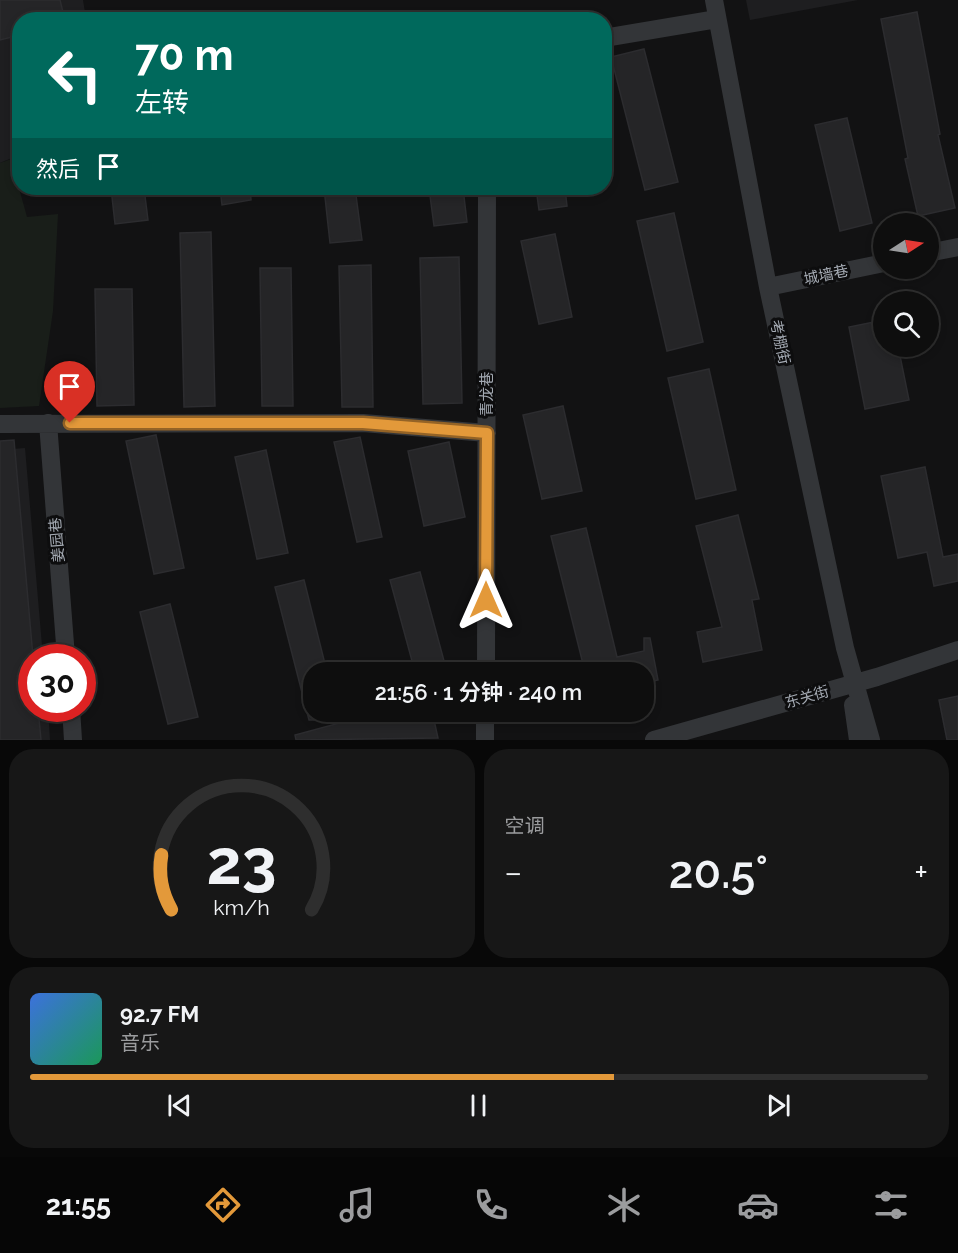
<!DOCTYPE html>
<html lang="zh">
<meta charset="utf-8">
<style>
body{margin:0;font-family:Raleway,"Noto Sans SC",sans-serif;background:#171717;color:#f1f3f6;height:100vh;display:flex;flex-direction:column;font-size:22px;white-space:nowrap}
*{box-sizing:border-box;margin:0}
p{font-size:20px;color:#9b9c9e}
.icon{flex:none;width:33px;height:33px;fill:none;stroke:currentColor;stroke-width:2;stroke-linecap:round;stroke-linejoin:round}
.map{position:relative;height:740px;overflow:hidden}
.sheet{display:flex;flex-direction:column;gap:9px;padding:9px;background:#080808;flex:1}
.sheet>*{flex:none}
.guide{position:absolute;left:12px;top:12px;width:600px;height:183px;border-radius:24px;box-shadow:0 3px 9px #0003,0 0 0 2px #2e2e2e;background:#00695c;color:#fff;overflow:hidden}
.needle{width:39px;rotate:78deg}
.controls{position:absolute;left:873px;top:213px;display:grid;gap:12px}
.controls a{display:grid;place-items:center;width:66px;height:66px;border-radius:50%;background:#0e0e0e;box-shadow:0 3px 9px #0003,0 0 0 2px #2e2e2e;font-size:30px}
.speed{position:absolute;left:18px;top:644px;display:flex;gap:12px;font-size:30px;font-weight:700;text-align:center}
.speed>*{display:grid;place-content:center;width:78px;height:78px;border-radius:50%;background:#0e0e0e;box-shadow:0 3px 9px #0003,0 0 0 2px #2e2e2e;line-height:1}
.speed .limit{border:9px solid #d22;background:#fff;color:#111}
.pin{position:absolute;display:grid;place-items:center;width:51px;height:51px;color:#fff;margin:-62px -26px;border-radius:50% 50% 50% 0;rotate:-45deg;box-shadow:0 0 6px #0007}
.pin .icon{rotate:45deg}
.me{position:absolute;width:66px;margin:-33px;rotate:0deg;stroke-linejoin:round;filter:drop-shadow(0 0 4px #0008)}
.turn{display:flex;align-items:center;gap:21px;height:126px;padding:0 24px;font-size:27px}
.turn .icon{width:78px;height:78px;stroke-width:2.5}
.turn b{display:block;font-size:42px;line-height:51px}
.then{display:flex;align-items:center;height:57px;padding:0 24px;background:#0003;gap:12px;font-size:22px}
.big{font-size:45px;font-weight:600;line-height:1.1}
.sheet .tile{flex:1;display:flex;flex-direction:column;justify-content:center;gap:9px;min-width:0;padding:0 21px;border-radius:24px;background:#171717}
.sheet .dial{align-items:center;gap:0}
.dial svg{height:156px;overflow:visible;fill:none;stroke:#2e2e2e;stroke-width:7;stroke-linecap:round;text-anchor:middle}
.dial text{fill:#f1f3f6;stroke:none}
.song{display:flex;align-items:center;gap:18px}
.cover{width:72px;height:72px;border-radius:9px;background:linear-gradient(135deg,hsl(220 70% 55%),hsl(150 70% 35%))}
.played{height:6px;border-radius:3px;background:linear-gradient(90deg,#e3993a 65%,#2e2e2e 65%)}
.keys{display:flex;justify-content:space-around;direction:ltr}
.heat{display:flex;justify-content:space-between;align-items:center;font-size:33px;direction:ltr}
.sheet .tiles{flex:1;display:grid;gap:9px;grid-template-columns:1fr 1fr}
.tile:last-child{grid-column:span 2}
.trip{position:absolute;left:303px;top:662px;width:351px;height:60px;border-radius:24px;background:#0e0e0e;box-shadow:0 3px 9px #0003,0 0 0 2px #2e2e2e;font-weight:600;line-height:60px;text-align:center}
.dock{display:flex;height:96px;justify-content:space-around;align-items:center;background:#060606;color:#9b9c9e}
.dock .icon{width:42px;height:42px}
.dock .current{color:#e3993a}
.dock b{font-size:27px;color:#f1f3f6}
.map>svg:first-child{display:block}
</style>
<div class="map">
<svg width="958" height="740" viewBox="0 0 958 740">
<rect width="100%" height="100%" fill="#121213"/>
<path fill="#1e1e20" d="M0 0H83L86 19 20 20 19 155 0 163Z
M746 0H858L750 20Z
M25 448 43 657H32V708H48L50 740H0V450Z"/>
<path fill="#191e19" d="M11 159 27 217 58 214 53 311 39 406 0 408V163Z"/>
<path fill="#252527" stroke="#2c2c2f" stroke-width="1.5" d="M0 0H60L65 20H20V35L0 40Z
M917 12 940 134 938 135 955 208 918 216 905 159 908 158 881 19Z
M644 49 678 182 645 190 611 57Z
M847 118 872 223 840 231 815 125Z
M111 188H144L148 220 115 224Z
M220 188H250L251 200 222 205Z
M324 188H355L362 240 330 243Z
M429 188H463L467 222 434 226Z
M536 188H565L567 206 539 210Z
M674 213 703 342 667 351 637 221Z
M211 232 215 406 184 407 180 233Z
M555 234 572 317 539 324 521 241Z
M459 257 462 403 423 404 420 258Z
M371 265 373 407H342L339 266Z
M260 268H291L293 406H262Z
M95 289H132L134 405 97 406Z
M884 320V346H898L909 400 865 409 849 327Z
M709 369 736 490 696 499 668 378Z
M563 406 582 491 542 499 523 415Z
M156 435 184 568 154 574 126 441Z
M360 437 382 537 357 542 334 442Z
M14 440 33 657 32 708H38L41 740H0V441Z
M449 442 465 517 424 526 408 451Z
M266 450 288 553 257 559 235 457Z
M925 467 943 557 958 554V581L934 586 927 552 898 558 881 476Z
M738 515 759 599 752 600 762 650 703 662 697 632 722 627 696 526Z
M586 528 617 657 644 651V638H650L658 680 644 683V672H585L551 536Z
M420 572 447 672H415L390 580Z
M304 580 327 672H314V720H309L275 587Z
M170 604 198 717 168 724 140 612Z
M958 696V740H947L939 700Z
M384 711H432L438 738 296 740 295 735Z"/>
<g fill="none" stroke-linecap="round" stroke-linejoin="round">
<path stroke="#333538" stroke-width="18" d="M714 0 768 287 845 648 871 740
M604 38 717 19
M928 253 958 247
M768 287 884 263
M48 423 66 657
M0 424 363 423 487 433
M486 672 487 188
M853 705 858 740
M71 708 73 740
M485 740V711
M654 740 877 677 958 650"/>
</g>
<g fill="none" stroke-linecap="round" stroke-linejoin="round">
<defs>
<path id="route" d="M70 423H363L487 433 486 600"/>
</defs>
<use href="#route" stroke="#946326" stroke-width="15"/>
<use href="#route" stroke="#e3993a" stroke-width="10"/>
</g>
<g text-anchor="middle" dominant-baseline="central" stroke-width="6" stroke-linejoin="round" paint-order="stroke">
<g font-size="15" fill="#a4aab3" stroke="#0d0d0e">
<text transform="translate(826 275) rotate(-12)">城墙巷</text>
<text transform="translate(780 342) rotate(78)">考棚街</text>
<text transform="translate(487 394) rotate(-90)">青龙巷</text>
<text transform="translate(57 540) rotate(-95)">姜园巷</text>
<text transform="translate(807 697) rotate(-16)">东关街</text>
</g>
</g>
</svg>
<div class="controls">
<a><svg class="needle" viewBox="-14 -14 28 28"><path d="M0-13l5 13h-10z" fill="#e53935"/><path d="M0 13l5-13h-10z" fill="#9b9c9e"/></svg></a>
<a><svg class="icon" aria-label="search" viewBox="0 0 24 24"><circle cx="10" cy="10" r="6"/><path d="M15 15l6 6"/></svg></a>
</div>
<div class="speed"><div class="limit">30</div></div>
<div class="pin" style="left:70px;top:423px;background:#d93025"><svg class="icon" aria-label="arrive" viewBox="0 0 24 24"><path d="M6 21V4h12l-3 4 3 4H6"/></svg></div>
<svg class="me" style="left:486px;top:600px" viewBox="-20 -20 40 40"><path d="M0-17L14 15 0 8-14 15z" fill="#e3993a" stroke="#fff" stroke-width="4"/></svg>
<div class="trip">21:56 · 1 分钟 · 240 m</div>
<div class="guide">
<div class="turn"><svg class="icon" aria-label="left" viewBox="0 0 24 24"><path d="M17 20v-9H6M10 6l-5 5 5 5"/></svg><div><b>70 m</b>左转</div></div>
<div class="then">然后<svg class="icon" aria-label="arrive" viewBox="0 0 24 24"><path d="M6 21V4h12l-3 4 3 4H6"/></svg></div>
</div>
</div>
<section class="sheet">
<div class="tiles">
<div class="tile dial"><svg viewBox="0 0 100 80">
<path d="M14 69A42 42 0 1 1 86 69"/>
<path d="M14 69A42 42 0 0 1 9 41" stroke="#e3993a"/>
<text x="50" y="56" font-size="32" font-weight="700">23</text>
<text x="50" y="72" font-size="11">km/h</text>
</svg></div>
<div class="tile"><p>空调</p>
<div class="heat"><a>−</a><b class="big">20.5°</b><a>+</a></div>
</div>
<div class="tile">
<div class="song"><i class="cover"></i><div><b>92.7 FM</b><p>音乐</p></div></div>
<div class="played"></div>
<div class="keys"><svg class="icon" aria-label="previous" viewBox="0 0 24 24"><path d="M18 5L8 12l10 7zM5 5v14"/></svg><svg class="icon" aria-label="pause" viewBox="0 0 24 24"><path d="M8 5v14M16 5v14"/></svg><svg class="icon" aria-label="next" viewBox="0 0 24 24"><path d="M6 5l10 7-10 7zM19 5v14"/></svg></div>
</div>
</div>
</section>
<nav class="dock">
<b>21:55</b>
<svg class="icon current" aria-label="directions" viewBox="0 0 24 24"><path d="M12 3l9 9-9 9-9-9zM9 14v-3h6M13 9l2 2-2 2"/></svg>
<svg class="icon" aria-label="music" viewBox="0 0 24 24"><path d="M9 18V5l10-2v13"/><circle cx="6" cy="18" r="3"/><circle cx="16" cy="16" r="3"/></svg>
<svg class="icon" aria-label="phone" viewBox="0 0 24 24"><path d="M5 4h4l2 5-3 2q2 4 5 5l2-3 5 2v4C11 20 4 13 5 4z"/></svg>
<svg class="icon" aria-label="climate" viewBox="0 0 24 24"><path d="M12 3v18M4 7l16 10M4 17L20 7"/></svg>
<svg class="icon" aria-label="car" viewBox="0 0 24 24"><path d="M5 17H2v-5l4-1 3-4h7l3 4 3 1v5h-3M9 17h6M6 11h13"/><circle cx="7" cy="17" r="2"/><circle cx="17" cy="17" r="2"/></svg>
<svg class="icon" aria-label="filters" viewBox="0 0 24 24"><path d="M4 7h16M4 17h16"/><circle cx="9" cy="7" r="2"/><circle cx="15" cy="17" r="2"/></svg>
</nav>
